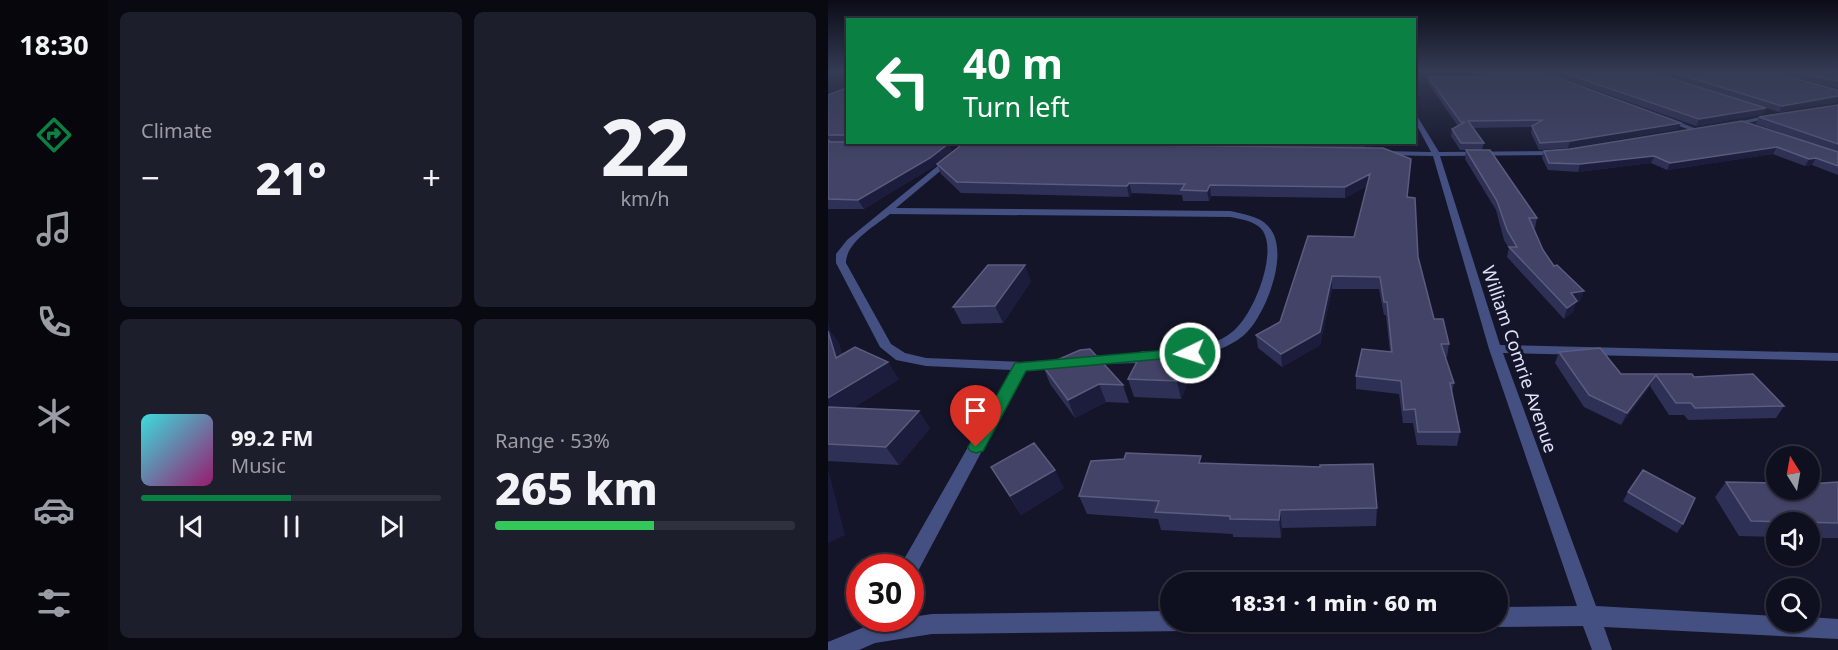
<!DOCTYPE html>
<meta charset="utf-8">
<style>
body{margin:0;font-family:"Noto Sans",sans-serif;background:#1d1e2c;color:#f1f3f6;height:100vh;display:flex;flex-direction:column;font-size:22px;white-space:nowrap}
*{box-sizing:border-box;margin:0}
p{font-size:20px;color:#9b9da4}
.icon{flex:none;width:33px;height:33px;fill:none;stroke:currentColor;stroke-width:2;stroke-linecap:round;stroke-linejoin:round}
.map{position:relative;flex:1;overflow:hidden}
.drawer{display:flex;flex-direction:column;gap:12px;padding:12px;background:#080911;width:720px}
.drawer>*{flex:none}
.guide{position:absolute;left:18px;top:18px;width:570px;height:126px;border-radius:0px;box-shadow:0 2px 4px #0004,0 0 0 2px #2f303d;background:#0b8043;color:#fff;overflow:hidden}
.needle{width:39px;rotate:349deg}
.fabs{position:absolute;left:938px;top:446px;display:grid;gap:12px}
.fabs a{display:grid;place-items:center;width:54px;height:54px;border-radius:50%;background:#0f101f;box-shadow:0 2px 4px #0004,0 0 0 2px #2f303d;font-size:30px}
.speed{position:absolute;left:18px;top:554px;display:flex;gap:12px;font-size:30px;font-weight:700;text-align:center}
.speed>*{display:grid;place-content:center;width:78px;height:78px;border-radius:50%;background:#0f101f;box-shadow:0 2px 4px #0004,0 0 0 2px #2f303d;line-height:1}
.speed .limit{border:9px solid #d22;background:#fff;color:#111}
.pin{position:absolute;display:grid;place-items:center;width:51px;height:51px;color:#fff;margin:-62px -26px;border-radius:50% 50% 50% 0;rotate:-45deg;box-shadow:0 0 6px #0007}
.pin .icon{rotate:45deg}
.me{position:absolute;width:66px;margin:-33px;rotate:266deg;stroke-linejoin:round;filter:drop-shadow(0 0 4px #0008)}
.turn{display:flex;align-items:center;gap:21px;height:126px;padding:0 18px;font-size:27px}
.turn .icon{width:78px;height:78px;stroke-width:2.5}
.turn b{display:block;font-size:42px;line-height:51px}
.big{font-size:45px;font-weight:800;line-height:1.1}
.drawer .widget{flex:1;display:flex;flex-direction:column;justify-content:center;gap:9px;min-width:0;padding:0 21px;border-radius:9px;background:#1d1e2c}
.drawer .dial{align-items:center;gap:0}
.dial b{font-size:78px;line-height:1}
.song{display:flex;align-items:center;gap:18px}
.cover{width:72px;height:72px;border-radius:9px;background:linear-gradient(135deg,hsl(180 70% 55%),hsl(320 70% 35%))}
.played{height:6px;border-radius:3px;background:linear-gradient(90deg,#0b8043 50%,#2f303d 50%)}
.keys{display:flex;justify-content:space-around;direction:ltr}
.heat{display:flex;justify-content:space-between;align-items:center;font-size:33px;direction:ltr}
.charge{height:9px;border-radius:4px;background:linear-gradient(90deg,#34c759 53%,#2f303d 0)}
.drawer .tiles{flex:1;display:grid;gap:12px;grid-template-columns:repeat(2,1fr)}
.trip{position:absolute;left:332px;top:572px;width:348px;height:60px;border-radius:30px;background:#0f101f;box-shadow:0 2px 4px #0004,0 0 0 2px #2f303d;font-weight:800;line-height:60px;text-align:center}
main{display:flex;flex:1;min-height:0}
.dock{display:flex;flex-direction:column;width:108px;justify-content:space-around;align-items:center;background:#06060c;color:#9b9da4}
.dock .icon{width:42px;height:42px}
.dock .on{color:#0b8043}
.dock b{font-size:27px;color:#f1f3f6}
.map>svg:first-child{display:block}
</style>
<main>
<nav class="dock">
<b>18:30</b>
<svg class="icon on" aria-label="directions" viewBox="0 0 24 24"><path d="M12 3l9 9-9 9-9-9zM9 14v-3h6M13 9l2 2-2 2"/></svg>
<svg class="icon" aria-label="music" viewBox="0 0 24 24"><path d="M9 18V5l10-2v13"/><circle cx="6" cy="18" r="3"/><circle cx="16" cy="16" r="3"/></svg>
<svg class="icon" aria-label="phone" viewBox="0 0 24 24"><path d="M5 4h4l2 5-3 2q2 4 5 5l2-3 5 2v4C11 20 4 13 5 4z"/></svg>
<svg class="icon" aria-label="climate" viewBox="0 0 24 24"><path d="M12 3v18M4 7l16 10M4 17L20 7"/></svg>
<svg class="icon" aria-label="car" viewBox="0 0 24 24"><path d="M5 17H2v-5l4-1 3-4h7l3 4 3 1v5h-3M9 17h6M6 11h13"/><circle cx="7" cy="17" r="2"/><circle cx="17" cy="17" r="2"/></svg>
<svg class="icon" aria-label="filters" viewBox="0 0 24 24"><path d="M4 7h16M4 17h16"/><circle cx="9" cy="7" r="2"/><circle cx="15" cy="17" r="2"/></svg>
</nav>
<section class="drawer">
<div class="tiles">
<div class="widget"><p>Climate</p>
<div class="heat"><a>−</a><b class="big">21°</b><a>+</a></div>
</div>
<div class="widget dial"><b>22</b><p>km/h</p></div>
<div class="widget">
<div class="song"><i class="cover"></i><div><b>99.2 FM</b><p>Music</p></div></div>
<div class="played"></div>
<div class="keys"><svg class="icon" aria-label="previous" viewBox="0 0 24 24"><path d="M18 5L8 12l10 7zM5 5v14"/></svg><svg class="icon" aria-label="pause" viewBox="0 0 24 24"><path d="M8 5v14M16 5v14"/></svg><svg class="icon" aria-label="next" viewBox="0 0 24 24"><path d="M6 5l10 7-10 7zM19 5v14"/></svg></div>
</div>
<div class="widget"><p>Range · 53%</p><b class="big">265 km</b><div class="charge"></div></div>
</div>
</section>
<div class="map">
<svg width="1010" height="650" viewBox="0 0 1010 650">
<rect width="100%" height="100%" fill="#141529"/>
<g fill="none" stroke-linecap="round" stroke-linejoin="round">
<path fill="#445082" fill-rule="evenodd" d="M586 111 611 152 729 151 733 153 729 155 612 156 672 345 1010 353V361L675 353 768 606 948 616V621H981V617L1010 619V639L776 627 784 650H764L755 626 669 627 662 624 661 621H669V607L749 606 661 349 605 156 554 155 550 153 554 151 603 152 586 120Z
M945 114 947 115V117L900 127 897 125Z
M837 117 869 129 870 130 865 131 835 120 834 119Z
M139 142H147L68 208 402 211C415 214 431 216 440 226 463 250 439 310 420 331 414 338 405 343 397 347 355 366 302 362 257 365L252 364 251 361 252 358C264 355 277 355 289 355 321 353 359 355 389 341 396 338 406 332 411 325 427 308 449 254 435 231 428 221 413 219 402 217L62 214C47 226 18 242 18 263L63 344 77 353 98 358 193 362 236 359 241 360 243 363 241 366 236 367 197 370 89 573 82 576V567H73L75 561 184 370 98 366 68 360 52 347 8 263V254L19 240Z
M342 611V621H370L367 628 360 631 104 634 47 643 31 650H0V642L39 626 43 618H64L63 620 104 614Z"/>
</g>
<path fill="#2f3055" d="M636 72H714L850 129 740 148 711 150 703 133 704 127 645 128 656 143 654 150 709 218 707 228H705L715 250 752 302H748L745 312 736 319 679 257 681 248 676 240 668 210 637 159 638 150H632L623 136 624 129 630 126 600 83V77H646Z
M717 72H822L938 108 935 114 868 126Z
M825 72H1010V88L968 78 1010 90V102L951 112Z
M20 87V142H136L134 144H120L124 152 136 143 555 142 540 148 579 197 590 257 606 319 621 344 619 357H617L626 383 624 392 632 432 629 446 589 445 585 423H575L571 394 528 389V376L562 352 558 315H556L551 289H504L492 345 454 367 430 348 428 335 452 322 526 237 539 186 517 198 383 196 381 201H355L354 195 304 193 301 197 133 193 113 174 109 164 36 209H0V95Z
M1010 105V175L984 165 977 166 945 154 839 170 823 163 750 172 720 170 714 158 716 151 988 145 928 124 931 117Z
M203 281 175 323 134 324 125 307Z
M0 322 2 331 11 344 14 354 71 379 25 408 102 428 71 465 0 461Z
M731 352 793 374H864L866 377 956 406 948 418 860 420 856 415H841L822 386 793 425 756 407 727 363Z
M215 366 295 385 301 403 278 402 247 418 222 384Z
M364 372 353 399 306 397 300 379Z
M374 463 549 508 548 526 454 528 453 538 405 537V534L333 530 330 519 259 514 251 496Z
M163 467 236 488 193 515Z
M898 482 948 489 1010 482V538H981V522H948V537L911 536 887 497Z
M800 492 855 524 849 533 795 501Z"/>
<path fill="#1c1d3c" d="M1010 96V102L951 112 954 106Z
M938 108 935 114 868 126 871 119Z
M590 122 589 130 586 131V123Z
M853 123 850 129 740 148 742 141Z
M537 142H555L537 149Z
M120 144 124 152 106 167 36 209 30 200Z
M949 147 945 154 839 170 842 163Z
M826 156 823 163 750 172 752 164Z
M988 158 984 165 977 166 981 159Z
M542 174 541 185 517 198V187Z
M301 183 304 193 301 197 299 186Z
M382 185 383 196 381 201 379 191Z
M197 265 203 281 175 323 167 306Z
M504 276V289L492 345 454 367 453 354Z
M756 291 752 302H748L745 312 736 319 743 293Z
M0 322 2 331 11 344 20 375 8 358 0 342Z
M360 354 364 372 353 399 349 381Z
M60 362 71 379 0 424V398Z
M828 375 822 386 793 425 799 413Z
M271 384 278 402 247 418 240 400Z
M91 411 102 428 71 465 58 447Z
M0 469 17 535 0 543Z
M227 470 236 488 193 515 182 496Z
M452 510 454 528 453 538 451 520Z"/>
<path fill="#424366" stroke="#5b5c7e" stroke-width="1.5" d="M647 72H714L853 123 742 141 712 143 704 126 715 120 640 121 656 143H633L624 129 637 122H633L600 77H658Z
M733 72H822L938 108 871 119Z
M844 72H942L1010 90V96L954 106Z
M964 72H1010V81Z
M20 87V135H0V95Z
M1010 105V144L931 117Z
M914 121 1010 152V166L988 158 981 159 949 147 842 163 826 156 752 164 721 163 716 151 742 149Z
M0 140 2 142H20L120 144 102 158 30 200 0 199Z
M136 143 555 148 583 159 579 197 587 198 590 257 606 319H615L621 344H613L626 383H622L632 432H590L587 409 576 410 573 381 528 376 534 349 564 352 559 302H556L552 277 504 276 492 332 453 354 428 335 452 322 480 236 526 237 542 174 517 187 382 185 379 191 353 190 357 184 301 183 299 186 129 182 109 164Z
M638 150H662L709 218H701L715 250 726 266 729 265 756 291 743 293 749 301 739 308 681 247H689L679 230 669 201Z
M160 265H197L167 306 125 307Z
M0 331 8 358 27 347 60 362 0 398Z
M772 348 793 374H864L866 377 925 374 956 406 867 408 863 403H848L828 375 799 413 761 395 731 352Z
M262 349 295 385 271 384 240 400 215 366 252 350Z
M314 352 360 354 349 381 300 379Z
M0 407 91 411 58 447 0 444Z
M206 443 227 470 182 496 163 467Z
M298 453 373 456 371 463 492 467V465L545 464 549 508 452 510 451 520 402 519V516L327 512 331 501 251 496 263 461 296 459Z
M815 470 867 498 855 524 800 492Z
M898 482 948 483V489H981V484L1010 482V523L923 521Z"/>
<linearGradient id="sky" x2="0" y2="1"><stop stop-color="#0b0c17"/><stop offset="0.44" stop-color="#343b54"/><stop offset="1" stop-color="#343b54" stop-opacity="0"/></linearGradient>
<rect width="1010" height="162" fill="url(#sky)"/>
<path fill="#0b8043" stroke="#07532c" stroke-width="1.5" d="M362 348 369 353 367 356 198 371 155 451 148 453 142 451 140 447 187 363Z"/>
<g text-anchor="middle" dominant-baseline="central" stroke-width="6" stroke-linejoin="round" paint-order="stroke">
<g font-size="18" fill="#dfe2fb" stroke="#141529">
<text transform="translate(692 359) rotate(71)">William Comrie Avenue</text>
</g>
</g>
</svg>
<div class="fabs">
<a><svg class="needle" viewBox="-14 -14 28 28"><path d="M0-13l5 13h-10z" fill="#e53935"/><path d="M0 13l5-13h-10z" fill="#9b9da4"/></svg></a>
<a><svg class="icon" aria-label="sound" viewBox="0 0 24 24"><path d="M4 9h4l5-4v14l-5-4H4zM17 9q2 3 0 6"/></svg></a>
<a><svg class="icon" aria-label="search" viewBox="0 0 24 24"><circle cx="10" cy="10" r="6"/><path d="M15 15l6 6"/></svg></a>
</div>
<div class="speed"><div class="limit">30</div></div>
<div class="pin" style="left:148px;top:447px;background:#d93025"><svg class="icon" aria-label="arrive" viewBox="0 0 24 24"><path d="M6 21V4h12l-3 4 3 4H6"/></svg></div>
<svg class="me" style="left:362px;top:353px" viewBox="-20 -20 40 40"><circle r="17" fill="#0b8043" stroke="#fff" stroke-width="3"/><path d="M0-11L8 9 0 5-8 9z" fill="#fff"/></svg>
<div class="trip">18:31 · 1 min · 60 m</div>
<div class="guide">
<div class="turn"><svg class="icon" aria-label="left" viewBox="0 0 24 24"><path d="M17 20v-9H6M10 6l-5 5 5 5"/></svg><div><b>40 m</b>Turn left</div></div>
</div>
</div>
</main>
